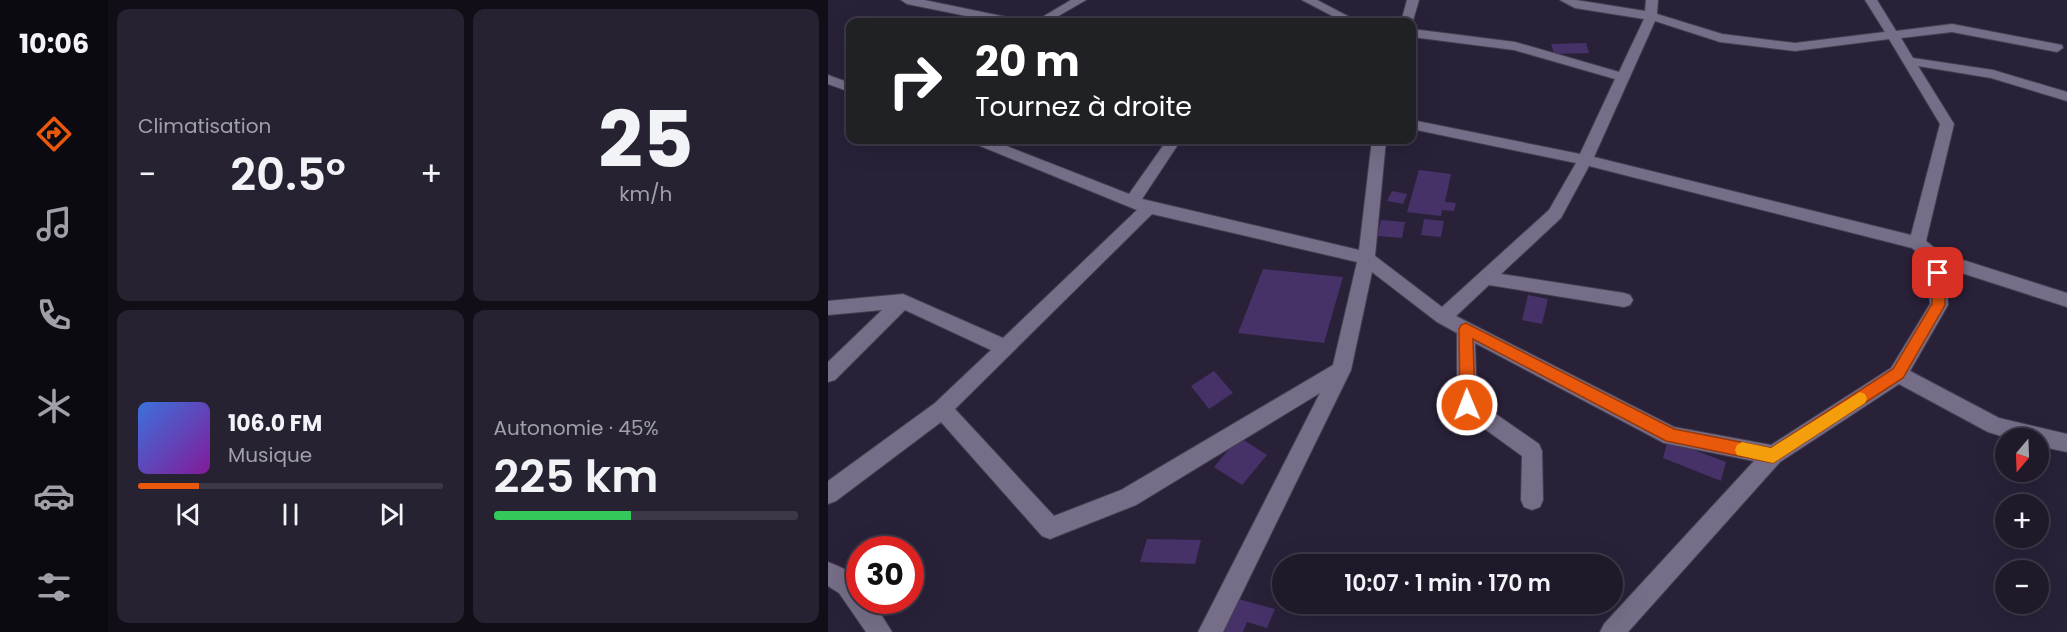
<!DOCTYPE html>
<html lang="fr">
<meta charset="utf-8">
<style>
body{margin:0;font-family:Poppins,sans-serif;background:#272232;color:#f1f3f6;height:100vh;display:flex;flex-direction:column;font-size:22px;white-space:nowrap}
*{box-sizing:border-box;margin:0}
p{font-size:20px;color:#a1a0a8}
.icon{flex:none;width:33px;height:33px;fill:none;stroke:currentColor;stroke-width:2;stroke-linecap:round;stroke-linejoin:round}
.map{position:relative;flex:1;overflow:hidden}
.sheet{display:flex;flex-direction:column;gap:9px;padding:9px;background:#110e17;width:720px}
.sheet>*{flex:none}
.guide{position:absolute;left:18px;top:18px;width:570px;height:126px;border-radius:12px;box-shadow:0 6px 24px #0002,0 0 0 2px #3c3847;background:#202124;color:#fff;overflow:hidden}
.needle{width:39px;rotate:199deg}
.tools{position:absolute;left:1167px;top:428px;display:grid;gap:12px}
.tools a{display:grid;place-items:center;width:54px;height:54px;border-radius:50%;background:#1f192a;box-shadow:0 6px 24px #0002,0 0 0 2px #3c3847;font-size:30px}
.speed{position:absolute;left:18px;top:536px;display:flex;gap:12px;font-size:30px;font-weight:700;text-align:center}
.speed>*{display:grid;place-content:center;width:78px;height:78px;border-radius:50%;background:#1f192a;box-shadow:0 6px 24px #0002,0 0 0 2px #3c3847;line-height:1}
.speed .limit{border:9px solid #d22;background:#fff;color:#111}
.pin{position:absolute;display:grid;place-items:center;width:51px;height:51px;color:#fff;margin:-26px;border-radius:12px;box-shadow:0 3px 9px #0006}
.me{position:absolute;width:66px;margin:-33px;rotate:359deg;stroke-linejoin:round;filter:drop-shadow(0 0 4px #0008)}
.turn{display:flex;align-items:center;gap:21px;height:126px;padding:0 30px;font-size:27px}
.turn .icon{width:78px;height:78px;stroke-width:2.5}
.turn b{display:block;font-size:42px;line-height:51px}
.big{font-size:45px;font-weight:600;line-height:1.1}
.sheet .widget{flex:1;display:flex;flex-direction:column;justify-content:center;gap:9px;min-width:0;padding:0 21px;border-radius:12px;background:#272232}
.sheet .dial{align-items:center;gap:0}
.dial b{font-size:78px;line-height:1}
.song{display:flex;align-items:center;gap:18px}
.cover{width:72px;height:72px;border-radius:9px;background:linear-gradient(135deg,hsl(220 70% 55%),hsl(290 70% 35%))}
.played{height:6px;border-radius:3px;background:linear-gradient(90deg,#ea580c 20%,#3c3847 20%)}
.keys{display:flex;justify-content:space-around;direction:ltr}
.heat{display:flex;justify-content:space-between;align-items:center;font-size:33px;direction:ltr}
.charge{height:9px;border-radius:4px;background:linear-gradient(90deg,#34c759 45%,#3c3847 0)}
.sheet .tiles{flex:1;display:grid;gap:9px;grid-template-columns:repeat(2,1fr)}
.trip{position:absolute;left:444px;top:554px;width:351px;height:60px;border-radius:30px;background:#1f192a;box-shadow:0 6px 24px #0002,0 0 0 2px #3c3847;font-weight:600;line-height:60px;text-align:center}
main{display:flex;flex:1;min-height:0}
.tab-bar{display:flex;flex-direction:column;width:108px;justify-content:space-around;align-items:center;background:#0c0a11;color:#a1a0a8}
.tab-bar .icon{width:42px;height:42px}
.tab-bar .active{color:#ea580c}
.tab-bar b{font-size:27px;color:#f1f3f6}
.map>svg:first-child{display:block}
</style>
<main>
<nav class="tab-bar">
<b>10:06</b>
<svg class="icon active" aria-label="directions" viewBox="0 0 24 24"><path d="M12 3l9 9-9 9-9-9zM9 14v-3h6M13 9l2 2-2 2"/></svg>
<svg class="icon" aria-label="music" viewBox="0 0 24 24"><path d="M9 18V5l10-2v13"/><circle cx="6" cy="18" r="3"/><circle cx="16" cy="16" r="3"/></svg>
<svg class="icon" aria-label="phone" viewBox="0 0 24 24"><path d="M5 4h4l2 5-3 2q2 4 5 5l2-3 5 2v4C11 20 4 13 5 4z"/></svg>
<svg class="icon" aria-label="climate" viewBox="0 0 24 24"><path d="M12 3v18M4 7l16 10M4 17L20 7"/></svg>
<svg class="icon" aria-label="car" viewBox="0 0 24 24"><path d="M5 17H2v-5l4-1 3-4h7l3 4 3 1v5h-3M9 17h6M6 11h13"/><circle cx="7" cy="17" r="2"/><circle cx="17" cy="17" r="2"/></svg>
<svg class="icon" aria-label="filters" viewBox="0 0 24 24"><path d="M4 7h16M4 17h16"/><circle cx="9" cy="7" r="2"/><circle cx="15" cy="17" r="2"/></svg>
</nav>
<section class="sheet">
<div class="tiles">
<div class="widget"><p>Climatisation</p>
<div class="heat"><a>−</a><b class="big">20.5°</b><a>+</a></div>
</div>
<div class="widget dial"><b>25</b><p>km/h</p></div>
<div class="widget">
<div class="song"><i class="cover"></i><div><b>106.0 FM</b><p>Musique</p></div></div>
<div class="played"></div>
<div class="keys"><svg class="icon" aria-label="previous" viewBox="0 0 24 24"><path d="M18 5L8 12l10 7zM5 5v14"/></svg><svg class="icon" aria-label="pause" viewBox="0 0 24 24"><path d="M8 5v14M16 5v14"/></svg><svg class="icon" aria-label="next" viewBox="0 0 24 24"><path d="M6 5l10 7-10 7zM19 5v14"/></svg></div>
</div>
<div class="widget"><p>Autonomie · 45%</p><b class="big">225 km</b><div class="charge"></div></div>
</div>
</section>
<div class="map">
<svg width="1239" height="632" viewBox="0 0 1239 632">
<rect width="100%" height="100%" fill="#292138"/>
<path fill="#463169" d="M758 43 761 53 726 54 723 44Z
M591 170 623 174 617 202 628 203 626 211 614 210 613 216 579 212Z
M564 191 579 194 575 204 559 201Z
M596 219 616 221 613 237 593 235Z
M553 220 577 222 574 238 549 236Z
M435 269 515 277 496 343 410 333Z
M700 295 720 299 714 324 694 320Z
M386 371 405 393 381 409 363 386Z
M411 437 439 455 414 485 386 467Z
M840 440 898 462 893 481 835 458Z
M319 539 373 540 367 564 312 562Z
M403 597 447 609 439 628 419 622 415 632H389Z"/>
<g fill="none" stroke-linecap="round" stroke-linejoin="round">
<defs>
<path id="minor" d="M73 0H96L183 18 189 22H168L79 4Z
M243 0H258L220 22H206Z
M474 0H489L531 22H516Z
M579 0H591L584 24V22H573Z
M732 0H748L817 11 818 0H830L829 14 894 34 967 43 1057 32 1037 0H1049L1068 31 1124 24 1234 45 1235 48 1229 52 1124 32 1073 38 1085 58 1165 70 1239 92V101L1163 78 1090 66 1126 124 1098 241 1113 253 1239 293V307L1118 268 1120 305 1082 371 1171 418 1239 434V452L1210 446V438H1179L1160 432 1071 384 952 462 800 632H772L776 624 926 461 836 443 647 343 649 401 711 444 714 451 715 500 712 507 704 510 696 507 693 500 694 456 632 411 629 405V333L609 322 544 272 523 370 395 632H370L492 393 308 505 222 539 214 536 113 422 8 501 0 504V481L107 403 163 350 77 310 7 380 0 382V362L54 310 0 315V301L75 294 175 338 309 210 145 143 143 140H163L301 194 339 140H353L314 199 531 250 544 140H558L547 256 614 307 721 210 748 163 584 129V120L752 154 787 79 686 50 584 37V29L687 42 791 72 816 19 747 8ZM827 21 892 42 967 51 1061 39 1112 124 1083 235 766 157ZM761 166 1084 248 1099 261 1102 304 1063 368 943 445 846 427 628 316 661 285 796 307 802 305 805 300 802 295 796 293 673 274 733 218ZM324 214 529 262 505 365 293 490 226 516 127 409Z
M0 75 22 83V92L0 84Z
M0 562C23 571 32 575 32 600H44L64 632H38L11 593 0 586Z"/>
</defs>
<use href="#minor" stroke="#463f51" stroke-width="2"/>
<use href="#minor" fill="#766e88" fill-rule="evenodd"/>
</g>
<path fill="#ea580c" stroke="#983908" stroke-width="1.5" d="M1110 268 1117 273V305L1075 378 945 463 838 441 645 339 647 405 645 410 639 412 634 410 632 405 631 329 633 325 638 323 846 429 943 448 1065 369 1104 304V273Z"/>
<path fill="#f59e0b" d="M1032 392 1037 394 1039 399 1037 403 950 460 945 463 909 455 907 450 909 445 914 442 943 448Z"/>
</svg>
<div class="tools">
<a><svg class="needle" viewBox="-14 -14 28 28"><path d="M0-13l5 13h-10z" fill="#e53935"/><path d="M0 13l5-13h-10z" fill="#a1a0a8"/></svg></a>
<a>+</a>
<a>−</a>
</div>
<div class="speed"><div class="limit">30</div></div>
<div class="pin" style="left:1110px;top:273px;background:#d93025"><svg class="icon" aria-label="arrive" viewBox="0 0 24 24"><path d="M6 21V4h12l-3 4 3 4H6"/></svg></div>
<svg class="me" style="left:639px;top:405px" viewBox="-20 -20 40 40"><circle r="17" fill="#ea580c" stroke="#fff" stroke-width="3"/><path d="M0-11L8 9 0 5-8 9z" fill="#fff"/></svg>
<div class="trip">10:07 · 1 min · 170 m</div>
<div class="guide">
<div class="turn"><svg class="icon" aria-label="right" viewBox="0 0 24 24"><path d="M7 20v-9h11M14 6l5 5-5 5"/></svg><div><b>20 m</b>Tournez à droite</div></div>
</div>
</div>
</main>
